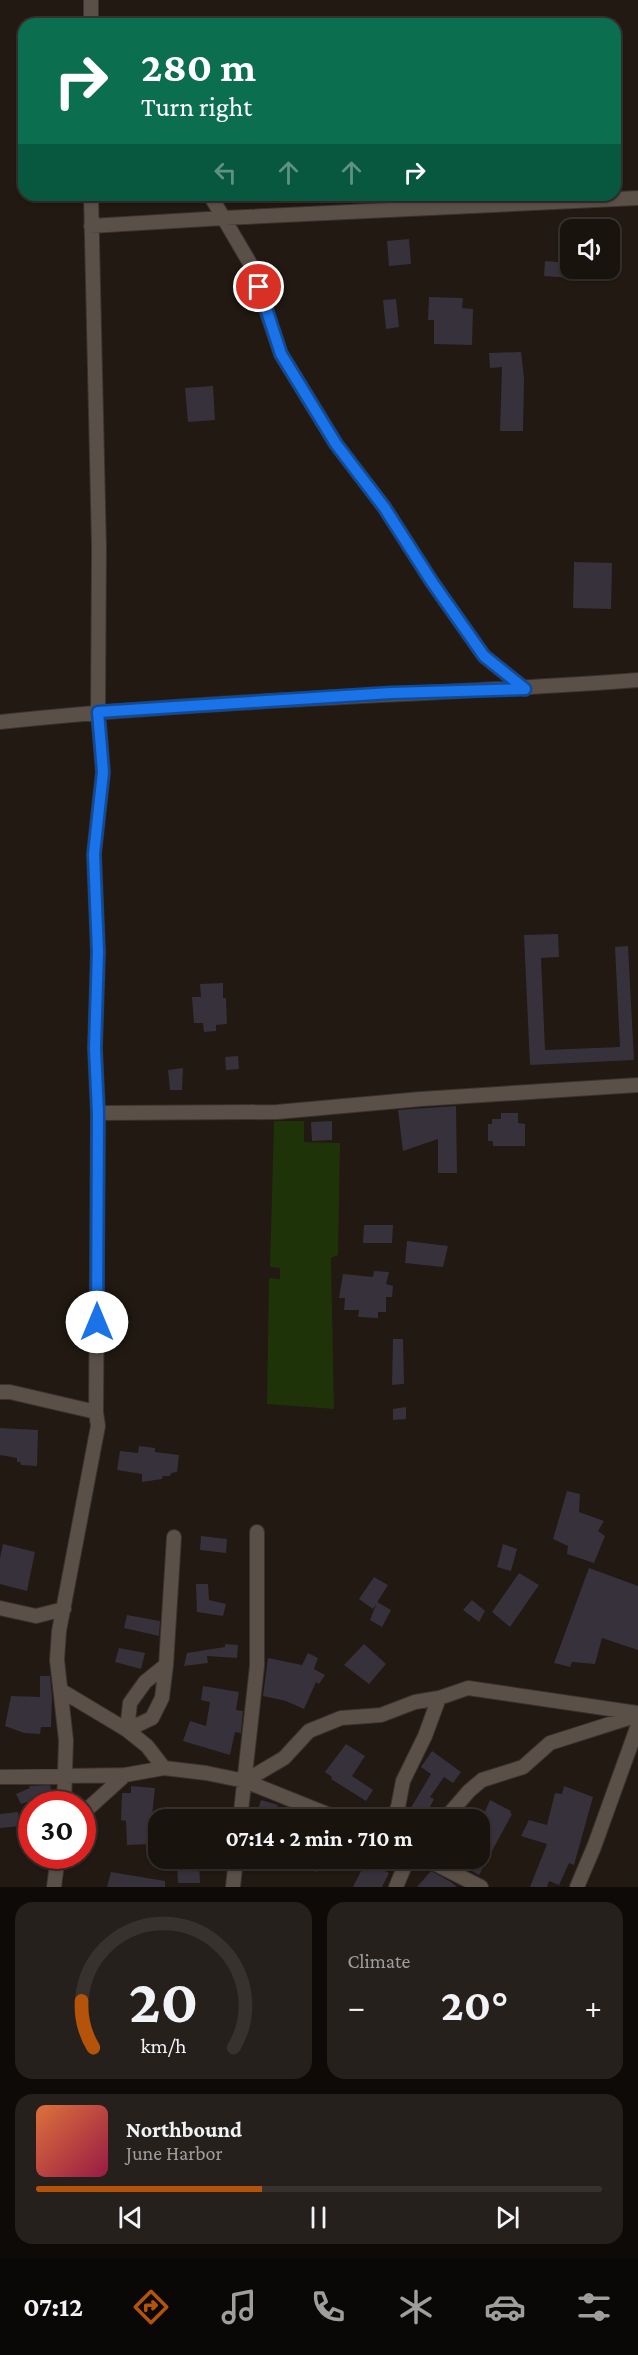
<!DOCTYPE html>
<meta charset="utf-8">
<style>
body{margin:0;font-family:"Crimson Pro",serif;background:#26201c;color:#f1f3f6;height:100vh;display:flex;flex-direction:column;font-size:22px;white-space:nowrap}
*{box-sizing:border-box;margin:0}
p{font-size:20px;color:#9f9e9e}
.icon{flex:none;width:33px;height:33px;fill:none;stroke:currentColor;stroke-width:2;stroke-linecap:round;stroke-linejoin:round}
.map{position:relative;height:1887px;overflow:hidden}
.panel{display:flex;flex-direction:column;gap:15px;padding:15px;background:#0e0a08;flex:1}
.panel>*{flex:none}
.top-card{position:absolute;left:18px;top:18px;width:603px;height:183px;border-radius:18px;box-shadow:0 2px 4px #0004,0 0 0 2px #37322e;background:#0b6e4f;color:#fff;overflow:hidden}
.fabs{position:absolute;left:560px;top:219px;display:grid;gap:12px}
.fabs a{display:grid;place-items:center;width:60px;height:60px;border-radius:12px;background:#19130e;box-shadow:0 2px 4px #0004,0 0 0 2px #37322e;font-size:30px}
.speed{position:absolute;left:18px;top:1791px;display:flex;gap:12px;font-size:30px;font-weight:700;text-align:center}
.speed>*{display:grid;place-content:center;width:78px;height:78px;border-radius:50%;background:#19130e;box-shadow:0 2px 4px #0004,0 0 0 2px #37322e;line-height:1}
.speed .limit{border:9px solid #d22;background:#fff;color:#111}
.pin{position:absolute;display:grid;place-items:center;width:51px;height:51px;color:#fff;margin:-26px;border:3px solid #fff;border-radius:50%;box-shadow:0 2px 6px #0007}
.me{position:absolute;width:66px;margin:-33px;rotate:0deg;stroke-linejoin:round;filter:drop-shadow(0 0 4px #0008)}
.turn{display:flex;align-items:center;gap:21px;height:126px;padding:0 24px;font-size:27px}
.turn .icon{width:78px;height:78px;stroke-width:2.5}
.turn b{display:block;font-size:42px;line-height:51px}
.lanes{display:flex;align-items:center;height:57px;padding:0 24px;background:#0003;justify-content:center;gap:30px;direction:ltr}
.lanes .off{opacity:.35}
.big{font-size:45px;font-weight:700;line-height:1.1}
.panel .card{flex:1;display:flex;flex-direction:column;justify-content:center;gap:9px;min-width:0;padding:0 21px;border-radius:18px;background:#26201c}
.panel .dial{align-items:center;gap:0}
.dial svg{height:156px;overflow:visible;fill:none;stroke:#37322e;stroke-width:7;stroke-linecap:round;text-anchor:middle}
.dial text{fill:#f1f3f6;stroke:none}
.song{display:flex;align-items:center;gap:18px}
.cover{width:72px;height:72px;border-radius:9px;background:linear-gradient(135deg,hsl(20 70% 55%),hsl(340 70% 35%))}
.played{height:6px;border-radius:3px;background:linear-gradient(90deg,#b45309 40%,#37322e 40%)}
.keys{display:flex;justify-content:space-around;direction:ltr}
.heat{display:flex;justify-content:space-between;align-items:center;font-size:33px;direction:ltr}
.panel .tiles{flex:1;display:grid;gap:15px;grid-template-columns:1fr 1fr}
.card:last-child{grid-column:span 2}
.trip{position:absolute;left:148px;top:1809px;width:342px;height:60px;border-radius:18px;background:#19130e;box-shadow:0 2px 4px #0004,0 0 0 2px #37322e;font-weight:700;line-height:60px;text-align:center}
.tab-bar{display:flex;height:96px;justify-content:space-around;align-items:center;background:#0a0806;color:#9f9e9e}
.tab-bar .icon{width:42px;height:42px}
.tab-bar .active{color:#b45309}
.tab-bar b{font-size:27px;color:#f1f3f6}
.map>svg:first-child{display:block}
</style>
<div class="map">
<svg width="638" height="1887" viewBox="0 0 638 1887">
<rect width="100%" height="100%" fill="#211912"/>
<path fill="#1f3308" d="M274 1121H304V1142L340 1143 338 1255 331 1258 334 1409 267 1404 269 1278 280 1279V1268L270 1267Z"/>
<path fill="#37313b" d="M409 239 411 264 389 266 387 241Z
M545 261 570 263V268H600V280L544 276Z
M429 297 463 298 462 308 473 309 472 345 434 344V320H428Z
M396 299 399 327 386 329 383 300Z
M521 352 524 378 523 431H500L502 367 490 368 489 353Z
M213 386 215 420 188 422 185 388Z
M574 562 612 563 611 609 573 608Z
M558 934 559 957 541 958 545 1050 620 1047 615 947 628 946 634 1060 530 1065 524 935Z
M223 983V998H226L227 1024 216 1025V1031L204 1032 203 1023H194L192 997H201L200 984Z
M238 1056 239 1069 226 1070 225 1057Z
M183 1068 182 1090H170L168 1070Z
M456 1106 457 1173H438V1139L403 1151 398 1110Z
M501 1113H518V1123L525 1124V1146H493V1141H488V1124H492V1119H501Z
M332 1121V1140L312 1141 311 1122Z
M364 1225H393L392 1243H363Z
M407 1241 448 1246 443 1267 405 1263Z
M374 1271 389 1272 386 1284 393 1286 392 1297H386V1312H378V1318L358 1317 359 1310H344L345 1298H339L343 1274 373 1277Z
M393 1339H403L404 1384 392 1385Z
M406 1407V1419L393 1420V1409Z
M0 1428 38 1430 37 1466 21 1465 20 1462H17V1458L0 1455Z
M139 1446 155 1448V1452L179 1455 177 1472 171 1473 170 1476H163L162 1479 142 1482V1474L117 1470 120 1451 138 1453Z
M567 1491 580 1494 579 1512 604 1521 598 1531 605 1536 594 1563 567 1554 568 1546 553 1539Z
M201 1536 227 1539 226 1553 200 1550Z
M3 1544 35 1552 27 1591 0 1584V1558Z
M503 1544 517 1549 511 1571 497 1567Z
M589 1568 638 1586V1650L602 1638 595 1664 572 1662 570 1667 554 1663Z
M519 1573 539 1585 510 1627 492 1612Z
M374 1577 388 1585 373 1609 359 1599Z
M196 1584H208L209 1600 226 1604 223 1616 197 1612Z
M472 1600 485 1611 479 1622 463 1610Z
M377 1602 391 1610 382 1627 370 1620Z
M127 1615 160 1621 159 1636 124 1628Z
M225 1644 238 1645 237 1658 207 1656 208 1663 184 1666 187 1653 225 1647Z
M364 1644 386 1664 369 1684 344 1665Z
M119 1648 145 1653 141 1669 115 1662Z
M308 1653 318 1658 314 1669 325 1675 319 1684 316 1682 304 1709 286 1701 263 1696 268 1658 302 1665Z
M40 1676H50L52 1697 51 1727H41L40 1734 24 1733 5 1726 11 1696 40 1697Z
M203 1686 239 1692 236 1710 243 1711 241 1733 235 1732 230 1755 183 1741 190 1721 206 1726 210 1702 201 1700Z
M346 1744 365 1756 352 1776 373 1790 366 1801 331 1779 332 1777 325 1772Z
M432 1751 461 1772 453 1783 444 1777 430 1797 434 1799 429 1809 437 1814 435 1820 418 1817 413 1820 406 1816 431 1774 421 1767Z
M50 1785 52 1793 21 1804 16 1794 30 1788 29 1786Z
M131 1786 155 1788 152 1816 153 1844 127 1845 126 1821 121 1820 122 1793H131Z
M564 1786 593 1797 574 1865 569 1863 559 1885 549 1881 547 1887H530L547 1844 521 1836 529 1820 547 1825 555 1793 562 1794Z
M261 1800 278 1805 274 1816 258 1810Z
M490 1800 511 1811 510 1813 512 1814 479 1875 465 1867 470 1858H480V1823Z
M18 1812 20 1826 0 1828V1814Z
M284 1858H321L316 1872Z
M366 1861 389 1873 382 1887H353Z
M199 1862 200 1883H178L177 1863Z
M431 1871 451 1882 457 1887H417Z
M111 1872 165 1881V1887H107Z"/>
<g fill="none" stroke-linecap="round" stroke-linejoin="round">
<defs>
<path id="minor" d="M91 24V0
M210 195 251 265 281 354 336 444 384 507 432 582 484 656 525 689
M91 226 224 218 638 198
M0 722C212 699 425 696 638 680
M98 1113 277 1112 421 1099 638 1085
M0 1392H10L96 1412
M0 1608 36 1616 64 1609
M166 1665 162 1698 152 1718 127 1730 130 1703 145 1682Z
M166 1665 174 1537
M62 1691 127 1730 147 1746 164 1768 206 1773 245 1781 342 1820
M0 1777 125 1775
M245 1781 284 1758 309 1731 341 1718 381 1715 415 1702 439 1698 468 1688 638 1713
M64 1804 66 1740 57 1660 59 1631 98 1426 96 1412 98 1113 95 1048 98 952 94 854 103 772 98 712 99 547 91 195
M82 1814 125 1775 164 1768
M240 1820 257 1666V1532
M392 1820 398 1807 403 1781 425 1736 439 1698
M444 1820 469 1791 482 1780 523 1767 550 1743 638 1715
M424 1858 481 1887
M54 1887 58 1856
M233 1887 236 1858
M396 1887 408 1858
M577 1887 594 1847 638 1725"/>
</defs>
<use href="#minor" stroke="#39322f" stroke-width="16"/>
<use href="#minor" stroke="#5b5048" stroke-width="14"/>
</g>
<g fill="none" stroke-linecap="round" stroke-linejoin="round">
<defs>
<path id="route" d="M97 1322 98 1113 95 1048 98 952 94 854 103 772 98 712 391 693 525 689 484 656 432 582 384 507 336 444 281 354 259 287"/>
</defs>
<use href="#route" stroke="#114b97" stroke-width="15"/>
<use href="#route" stroke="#1a73e8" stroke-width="10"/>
</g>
</svg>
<div class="fabs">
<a><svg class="icon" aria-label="sound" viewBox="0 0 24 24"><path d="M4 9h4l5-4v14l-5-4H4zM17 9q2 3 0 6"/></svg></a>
</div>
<div class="speed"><div class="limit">30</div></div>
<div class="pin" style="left:259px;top:287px;background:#d93025"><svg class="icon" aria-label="arrive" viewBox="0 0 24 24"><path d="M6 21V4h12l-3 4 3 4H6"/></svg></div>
<svg class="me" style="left:97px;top:1322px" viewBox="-20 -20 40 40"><circle r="19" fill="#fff"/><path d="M0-13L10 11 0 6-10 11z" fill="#1a73e8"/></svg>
<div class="trip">07:14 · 2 min · 710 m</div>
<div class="top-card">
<div class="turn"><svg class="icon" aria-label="right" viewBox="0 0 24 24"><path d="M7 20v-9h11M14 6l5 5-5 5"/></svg><div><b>280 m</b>Turn right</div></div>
<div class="lanes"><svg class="icon off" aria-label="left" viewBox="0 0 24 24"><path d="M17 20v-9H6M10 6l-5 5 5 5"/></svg><svg class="icon off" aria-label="ahead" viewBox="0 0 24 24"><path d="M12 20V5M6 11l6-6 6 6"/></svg><svg class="icon off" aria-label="ahead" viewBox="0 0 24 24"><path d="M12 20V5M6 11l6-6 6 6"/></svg><svg class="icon" aria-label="right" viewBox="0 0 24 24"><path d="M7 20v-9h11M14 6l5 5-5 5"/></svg></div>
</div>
</div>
<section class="panel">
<div class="tiles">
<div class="card dial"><svg viewBox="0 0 100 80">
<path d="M14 69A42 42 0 1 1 86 69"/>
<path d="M14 69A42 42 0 0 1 8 45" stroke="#b45309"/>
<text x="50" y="56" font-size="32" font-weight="700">20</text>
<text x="50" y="72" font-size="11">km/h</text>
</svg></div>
<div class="card"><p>Climate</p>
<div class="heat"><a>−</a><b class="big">20°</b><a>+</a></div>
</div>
<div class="card">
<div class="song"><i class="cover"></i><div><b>Northbound</b><p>June Harbor</p></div></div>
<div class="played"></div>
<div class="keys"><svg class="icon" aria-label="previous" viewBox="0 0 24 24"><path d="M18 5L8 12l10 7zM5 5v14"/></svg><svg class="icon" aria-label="pause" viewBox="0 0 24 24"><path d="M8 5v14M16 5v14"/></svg><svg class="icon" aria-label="next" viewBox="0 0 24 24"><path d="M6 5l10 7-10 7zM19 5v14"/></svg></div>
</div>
</div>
</section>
<nav class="tab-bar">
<b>07:12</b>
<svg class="icon active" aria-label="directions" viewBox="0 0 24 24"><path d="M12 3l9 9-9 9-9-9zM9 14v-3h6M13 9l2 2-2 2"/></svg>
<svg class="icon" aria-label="music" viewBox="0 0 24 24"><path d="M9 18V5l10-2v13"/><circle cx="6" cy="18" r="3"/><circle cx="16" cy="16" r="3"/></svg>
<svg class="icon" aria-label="phone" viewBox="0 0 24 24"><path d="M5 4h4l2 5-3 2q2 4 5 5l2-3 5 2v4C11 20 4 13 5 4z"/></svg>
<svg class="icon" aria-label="climate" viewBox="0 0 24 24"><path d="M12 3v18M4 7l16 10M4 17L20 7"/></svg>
<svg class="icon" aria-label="car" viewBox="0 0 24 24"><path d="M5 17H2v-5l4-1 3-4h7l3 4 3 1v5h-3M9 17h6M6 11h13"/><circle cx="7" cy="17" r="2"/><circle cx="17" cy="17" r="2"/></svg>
<svg class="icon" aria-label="filters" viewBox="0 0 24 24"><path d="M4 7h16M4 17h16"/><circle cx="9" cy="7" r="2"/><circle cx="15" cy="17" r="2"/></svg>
</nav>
